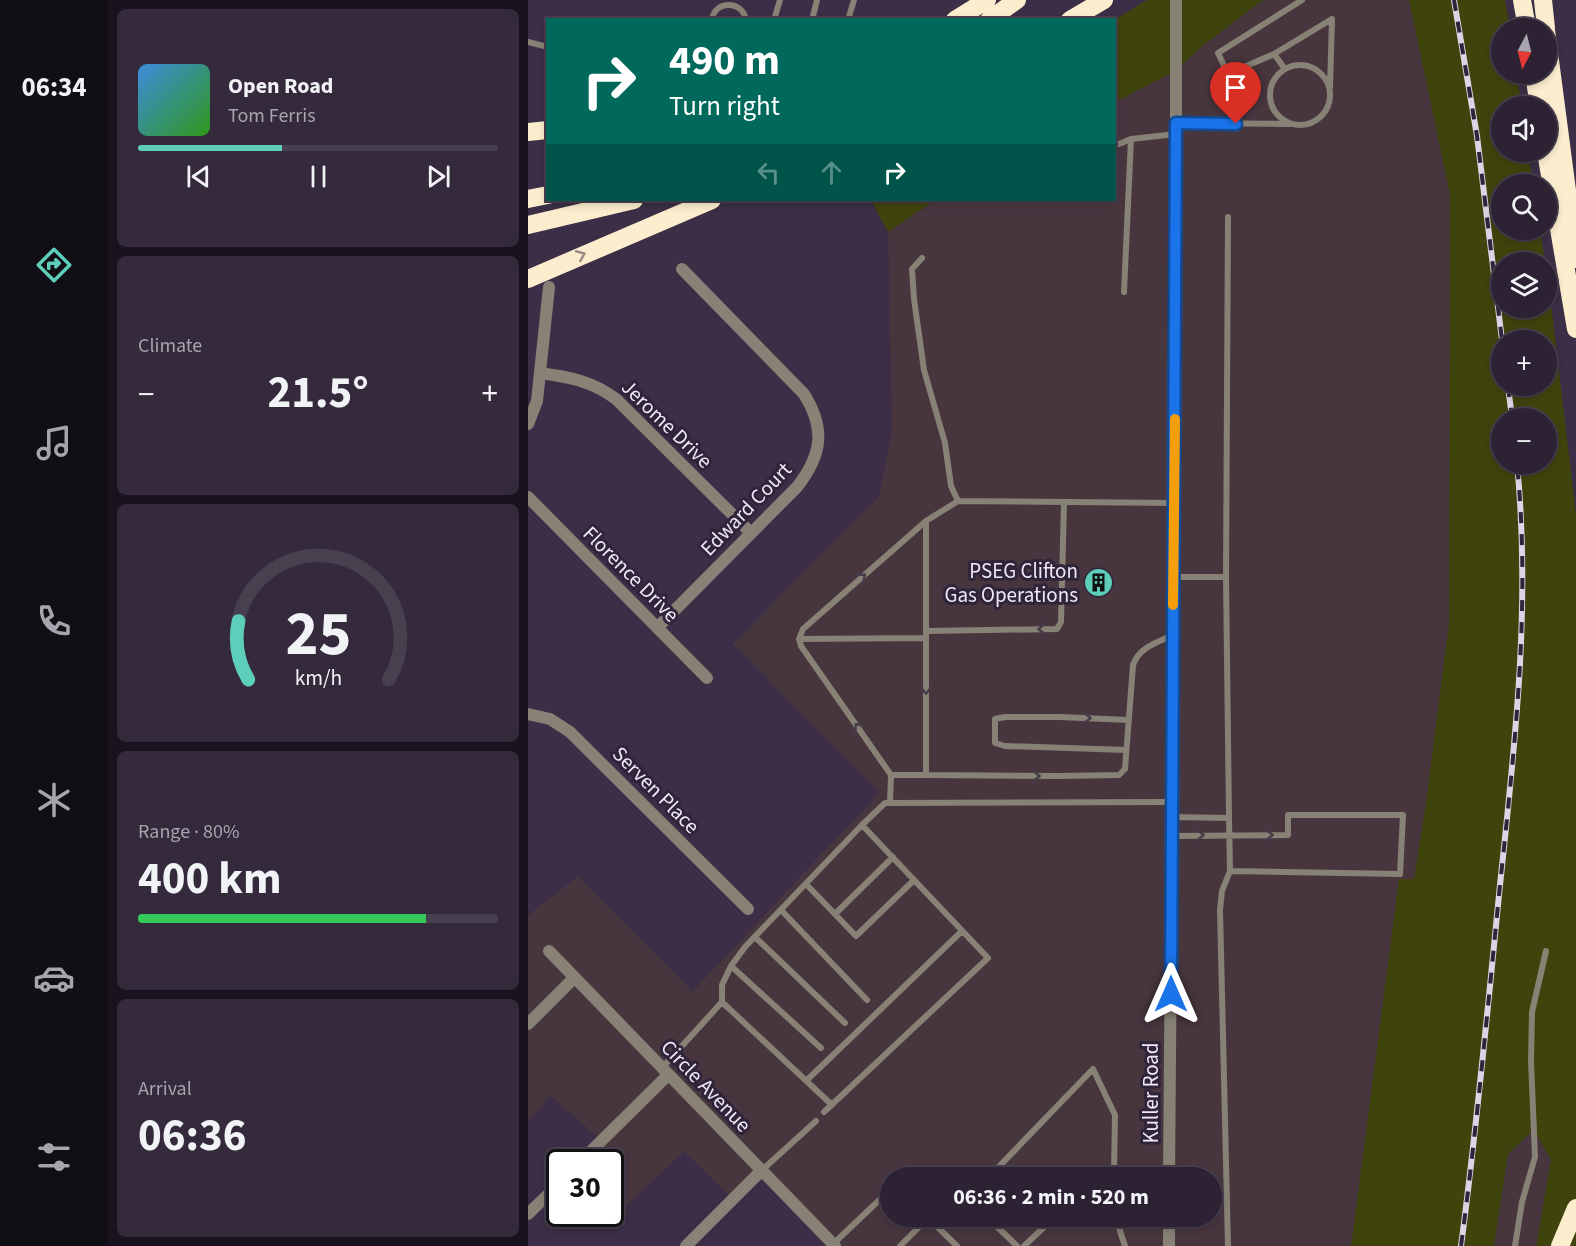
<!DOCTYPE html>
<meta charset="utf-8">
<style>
body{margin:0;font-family:"Source Sans 3",sans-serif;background:#342a3c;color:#f1f3f6;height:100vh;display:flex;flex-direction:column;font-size:22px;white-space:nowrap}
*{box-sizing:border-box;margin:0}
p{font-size:20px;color:#a6a4ac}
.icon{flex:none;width:33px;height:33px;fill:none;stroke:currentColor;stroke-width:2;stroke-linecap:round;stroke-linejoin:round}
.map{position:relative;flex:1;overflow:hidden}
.panel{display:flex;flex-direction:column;gap:9px;padding:9px;background:#18131d;width:420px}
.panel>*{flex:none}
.hud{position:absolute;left:18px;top:18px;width:570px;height:183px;border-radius:0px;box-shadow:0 3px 9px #0003,0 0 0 2px #483f4f;background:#00695c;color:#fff;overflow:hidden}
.needle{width:39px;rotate:187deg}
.controls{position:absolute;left:963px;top:18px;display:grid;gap:12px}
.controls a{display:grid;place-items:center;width:66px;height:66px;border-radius:50%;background:#2c2234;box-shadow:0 3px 9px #0003,0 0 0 2px #483f4f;font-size:30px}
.speed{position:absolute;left:18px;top:1149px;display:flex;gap:12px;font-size:30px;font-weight:700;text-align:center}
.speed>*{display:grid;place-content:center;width:78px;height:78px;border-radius:50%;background:#2c2234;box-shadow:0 3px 9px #0003,0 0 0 2px #483f4f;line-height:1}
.speed .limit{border:3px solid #111;border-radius:9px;background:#fff;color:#111}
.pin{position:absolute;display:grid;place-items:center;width:51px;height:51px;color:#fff;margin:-62px -26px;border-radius:50% 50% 50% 0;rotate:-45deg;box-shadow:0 0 6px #0007}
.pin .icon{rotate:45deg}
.me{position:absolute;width:66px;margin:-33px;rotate:0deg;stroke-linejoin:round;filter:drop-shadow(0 0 4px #0008)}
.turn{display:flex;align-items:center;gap:21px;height:126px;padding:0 24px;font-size:27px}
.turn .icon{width:78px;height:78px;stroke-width:2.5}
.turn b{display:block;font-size:42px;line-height:51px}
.lanes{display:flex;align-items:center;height:57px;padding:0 24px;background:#0003;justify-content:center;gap:30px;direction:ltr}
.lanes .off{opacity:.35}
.big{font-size:45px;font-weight:700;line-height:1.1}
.panel .card{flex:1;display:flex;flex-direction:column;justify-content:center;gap:9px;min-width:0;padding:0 21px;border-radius:9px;background:#342a3c}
.panel .dial{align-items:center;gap:0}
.dial svg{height:156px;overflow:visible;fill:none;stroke:#483f4f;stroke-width:7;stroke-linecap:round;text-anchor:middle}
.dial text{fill:#f1f3f6;stroke:none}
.song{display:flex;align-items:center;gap:18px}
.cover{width:72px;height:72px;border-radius:9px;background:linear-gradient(135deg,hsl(210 70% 55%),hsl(110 70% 35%))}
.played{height:6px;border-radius:3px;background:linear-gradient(90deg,#5cceba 40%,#483f4f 40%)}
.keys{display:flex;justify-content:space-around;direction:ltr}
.heat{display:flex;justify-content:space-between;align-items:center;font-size:33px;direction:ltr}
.charge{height:9px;border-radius:4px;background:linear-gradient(90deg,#34c759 80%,#483f4f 0)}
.trip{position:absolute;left:352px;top:1167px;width:342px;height:60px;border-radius:30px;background:#2c2234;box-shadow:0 3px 9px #0003,0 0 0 2px #483f4f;font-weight:700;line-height:60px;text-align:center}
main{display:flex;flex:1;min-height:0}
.tabs{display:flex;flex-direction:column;width:108px;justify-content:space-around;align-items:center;background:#120e15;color:#a6a4ac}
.tabs .icon{width:42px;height:42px}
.tabs .current{color:#5cceba}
.tabs b{font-size:27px;color:#f1f3f6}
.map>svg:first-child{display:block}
</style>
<main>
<nav class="tabs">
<b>06:34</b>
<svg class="icon current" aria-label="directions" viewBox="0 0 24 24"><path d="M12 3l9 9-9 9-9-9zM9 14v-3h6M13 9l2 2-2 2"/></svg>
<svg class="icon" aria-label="music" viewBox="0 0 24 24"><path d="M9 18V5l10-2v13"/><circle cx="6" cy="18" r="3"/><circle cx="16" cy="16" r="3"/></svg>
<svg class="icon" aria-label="phone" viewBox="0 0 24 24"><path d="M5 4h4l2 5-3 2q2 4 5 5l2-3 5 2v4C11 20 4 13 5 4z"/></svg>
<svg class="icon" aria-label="climate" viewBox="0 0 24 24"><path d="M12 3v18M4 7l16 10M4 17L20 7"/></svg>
<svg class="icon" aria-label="car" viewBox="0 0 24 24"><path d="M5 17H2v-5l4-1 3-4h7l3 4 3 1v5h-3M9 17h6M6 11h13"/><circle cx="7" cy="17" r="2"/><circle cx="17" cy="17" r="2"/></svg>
<svg class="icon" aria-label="filters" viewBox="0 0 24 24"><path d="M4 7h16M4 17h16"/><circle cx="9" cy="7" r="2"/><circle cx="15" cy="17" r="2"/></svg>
</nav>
<section class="panel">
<div class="card">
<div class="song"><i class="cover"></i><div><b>Open Road</b><p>Tom Ferris</p></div></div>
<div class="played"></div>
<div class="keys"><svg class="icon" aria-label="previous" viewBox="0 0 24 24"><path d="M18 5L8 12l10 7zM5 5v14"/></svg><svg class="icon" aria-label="pause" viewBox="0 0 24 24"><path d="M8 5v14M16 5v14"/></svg><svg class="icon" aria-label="next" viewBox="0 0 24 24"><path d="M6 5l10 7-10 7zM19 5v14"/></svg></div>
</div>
<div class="card"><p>Climate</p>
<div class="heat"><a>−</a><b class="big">21.5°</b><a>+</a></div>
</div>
<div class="card dial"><svg viewBox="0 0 100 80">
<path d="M14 69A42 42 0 1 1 86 69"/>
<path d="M14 69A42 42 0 0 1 9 39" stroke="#5cceba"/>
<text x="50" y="56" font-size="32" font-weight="700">25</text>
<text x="50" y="72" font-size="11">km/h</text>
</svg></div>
<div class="card"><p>Range · 80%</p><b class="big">400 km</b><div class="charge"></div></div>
<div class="card"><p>Arrival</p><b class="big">06:36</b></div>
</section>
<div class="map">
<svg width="1048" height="1246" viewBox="0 0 1048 1246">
<rect width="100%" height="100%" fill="#3b2e46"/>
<path fill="#48363f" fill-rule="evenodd" d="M735 0H881L922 195 921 623 898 802 886 879 871 880 823 1246H307L234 1171 204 1198 156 1151 88 1216 83 1211 82 1162H51L73 1140 23 1096 0 1120V915L50 877 165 991 352 792 205 644 351 497 364 431 360 232 407 200H586L587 103 649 70 672 48ZM363 1178H684V1216H363Z
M1006 1128 1023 1160 1008 1246H966L980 1154Z"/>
<path fill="#3f440d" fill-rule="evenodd" d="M619 0H735L672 48 649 70 586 103V20Z
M881 0H977L982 28H974V74H988L994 106H974V152H1000L1005 184H974V230H1012L1017 262H974V308H1018L1019 270 1048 514V1246H1008L1023 1160 1006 1129 980 1154 966 1246H823L871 879H886L898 802 921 623 922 195ZM974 340H1018V386H974ZM974 418H1018V464H974Z
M343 200H407L360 232Z"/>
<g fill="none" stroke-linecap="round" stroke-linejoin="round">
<path stroke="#878275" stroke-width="6" d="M184 20C186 0 215 0 218 20
M246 20 252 0
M284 20 289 0
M320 20 326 0
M0 42 20 47
M746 54 804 19 802 87
M742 95a30 30 0 1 1 60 0a30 30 0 1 1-60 0Z
M757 69 746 54 700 74 690 53 774 0
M648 123 762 124
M586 146 603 139 648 134
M394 258 384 269 386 299 396 370 417 443 423 486 430 501
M596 292 603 139
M646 577H698L700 217
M398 631 529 629 533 622 536 502
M645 635C630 642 611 647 605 665L597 769 591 775 531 776 398 775V521L430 501 646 503
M271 639 398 638
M598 750 477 746 467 743V719L477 717H531L601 720
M363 775H398
M362 803 363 775 273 646 271 639 275 629 398 521
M643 817 701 818
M644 836 760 835V815H875L872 874 702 871 701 818 698 577
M278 884 328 936 386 880
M253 910 339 1000
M307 914 365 857
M227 937 317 1023
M203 966 293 1048
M194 1002 304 1105
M134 1068 194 1002V985L203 966 217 947 334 825
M278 1081 434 931
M296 1112 460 958 334 825 357 803 644 802
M233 1171 288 1121
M460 1178 565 1069 587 1115 586 1171
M570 1178 579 1169 586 1171 590 1175V1178
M402 1216 400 1218 429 1246
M458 1216 489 1246
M587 1216 597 1246
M305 1244 363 1189
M372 1246 400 1218 398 1217
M496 1246 528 1216
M700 1246 692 910 694 891 702 871
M987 1246 994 1202 1007 1157 1003 1061 1004 1012 1018 951"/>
<path stroke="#878275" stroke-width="12" d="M12 373C41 377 64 381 88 399L223 533
M0 424 9 401 21 287
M0 497 179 678
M129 628 269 487C294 455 298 429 276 394L154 269
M0 714 22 719 42 732 220 909
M21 951 307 1246
M0 1024 46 978
M52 1162 140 1075
M641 1178 648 310V0
M0 1214 32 1183
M158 1246 233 1171
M641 1246V1216"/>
<path stroke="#fbedcd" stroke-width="18" d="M994 0 999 28
M1015 0 1018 28
M427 20 459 0
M461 20 489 0
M542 20 576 0
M1018 30 1048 259
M1006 74 1011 106
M0 132 20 130
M1018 152 1048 329
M0 199 20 195
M0 225 106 200
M0 279 184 200
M1032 1246 1048 1208"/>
<defs>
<path id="rail" d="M926 0 949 136 974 340
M980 386 984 418
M933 1246C949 1126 960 1005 972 885 987 744 1003 605 989 464"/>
</defs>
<use href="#rail" stroke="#ddd4e5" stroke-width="6"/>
<use href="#rail" stroke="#30243b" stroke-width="4" stroke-dasharray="11" stroke-linecap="butt"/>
</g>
<defs><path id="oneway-chevron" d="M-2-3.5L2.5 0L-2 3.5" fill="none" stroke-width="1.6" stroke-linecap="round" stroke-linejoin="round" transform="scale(1.5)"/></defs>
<use stroke="#968884" href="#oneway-chevron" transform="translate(53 255) rotate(-23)"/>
<g stroke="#463c4a">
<use href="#oneway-chevron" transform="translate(334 577) rotate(-41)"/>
<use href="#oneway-chevron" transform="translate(514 629) rotate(179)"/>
<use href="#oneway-chevron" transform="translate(398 690) rotate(90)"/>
<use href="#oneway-chevron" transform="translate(559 718) rotate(1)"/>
<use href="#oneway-chevron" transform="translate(330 727) rotate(-125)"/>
<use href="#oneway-chevron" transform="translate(508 776) rotate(1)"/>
<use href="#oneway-chevron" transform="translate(672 835)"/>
<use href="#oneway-chevron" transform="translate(741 835) rotate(-1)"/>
</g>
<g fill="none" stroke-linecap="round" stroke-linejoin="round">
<defs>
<path id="route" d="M643 994 648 123 708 124"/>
</defs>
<use href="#route" stroke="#114b97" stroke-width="15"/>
<use href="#route" stroke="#1a73e8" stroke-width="10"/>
<path stroke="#f59e0b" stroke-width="10" d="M645 605 647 419"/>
</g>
<defs>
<symbol id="building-disc" viewBox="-11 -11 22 22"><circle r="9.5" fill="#5cceba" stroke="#30243b"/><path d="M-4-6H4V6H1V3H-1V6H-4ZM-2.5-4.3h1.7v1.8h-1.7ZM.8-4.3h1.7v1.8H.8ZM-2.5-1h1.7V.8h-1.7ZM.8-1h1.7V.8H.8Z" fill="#111"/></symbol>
</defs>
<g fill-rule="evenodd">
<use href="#building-disc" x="554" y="566" width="33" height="33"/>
</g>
<g text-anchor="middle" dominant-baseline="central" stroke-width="6" stroke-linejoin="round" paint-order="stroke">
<g font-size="21" fill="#efe7f7" stroke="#30243b">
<text transform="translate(139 424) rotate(44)">Jerome Drive</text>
<text transform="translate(218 509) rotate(-46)">Edward Court</text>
<text transform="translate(103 574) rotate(45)">Florence Drive</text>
<text transform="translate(128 790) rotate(45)">Serven Place</text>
<text transform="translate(178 1086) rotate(46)">Circle Avenue</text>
<text transform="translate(623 1093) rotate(-90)">Kuller Road</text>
</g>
<g font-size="21" fill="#efe7f7" stroke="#30243b" text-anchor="end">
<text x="550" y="571">PSEG Clifton<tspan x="550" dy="24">Gas Operations</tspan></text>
</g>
</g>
</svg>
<div class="controls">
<a><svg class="needle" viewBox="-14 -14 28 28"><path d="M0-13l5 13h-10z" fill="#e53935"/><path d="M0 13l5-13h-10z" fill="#a6a4ac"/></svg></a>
<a><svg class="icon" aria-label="sound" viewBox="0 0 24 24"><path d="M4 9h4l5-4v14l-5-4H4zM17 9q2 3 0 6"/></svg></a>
<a><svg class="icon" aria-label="search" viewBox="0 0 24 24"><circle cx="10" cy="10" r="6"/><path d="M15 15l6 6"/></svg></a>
<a><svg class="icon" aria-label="layers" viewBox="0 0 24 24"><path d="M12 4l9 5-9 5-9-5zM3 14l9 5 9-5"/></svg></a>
<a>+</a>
<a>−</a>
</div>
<div class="speed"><div class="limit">30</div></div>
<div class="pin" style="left:708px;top:124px;background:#d93025"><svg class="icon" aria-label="arrive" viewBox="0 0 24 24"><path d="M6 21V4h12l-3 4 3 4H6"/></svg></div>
<svg class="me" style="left:643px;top:994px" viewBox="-20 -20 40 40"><path d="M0-17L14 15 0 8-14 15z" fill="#1a73e8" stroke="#fff" stroke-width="4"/></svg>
<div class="trip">06:36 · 2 min · 520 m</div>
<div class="hud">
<div class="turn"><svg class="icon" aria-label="right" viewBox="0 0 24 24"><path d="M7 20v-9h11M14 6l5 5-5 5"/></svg><div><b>490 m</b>Turn right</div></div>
<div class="lanes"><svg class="icon off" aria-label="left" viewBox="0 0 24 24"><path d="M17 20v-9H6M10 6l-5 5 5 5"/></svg><svg class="icon off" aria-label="ahead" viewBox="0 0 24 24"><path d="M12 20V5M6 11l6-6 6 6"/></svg><svg class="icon" aria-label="right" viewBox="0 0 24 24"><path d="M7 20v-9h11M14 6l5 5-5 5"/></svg></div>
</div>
</div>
</main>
